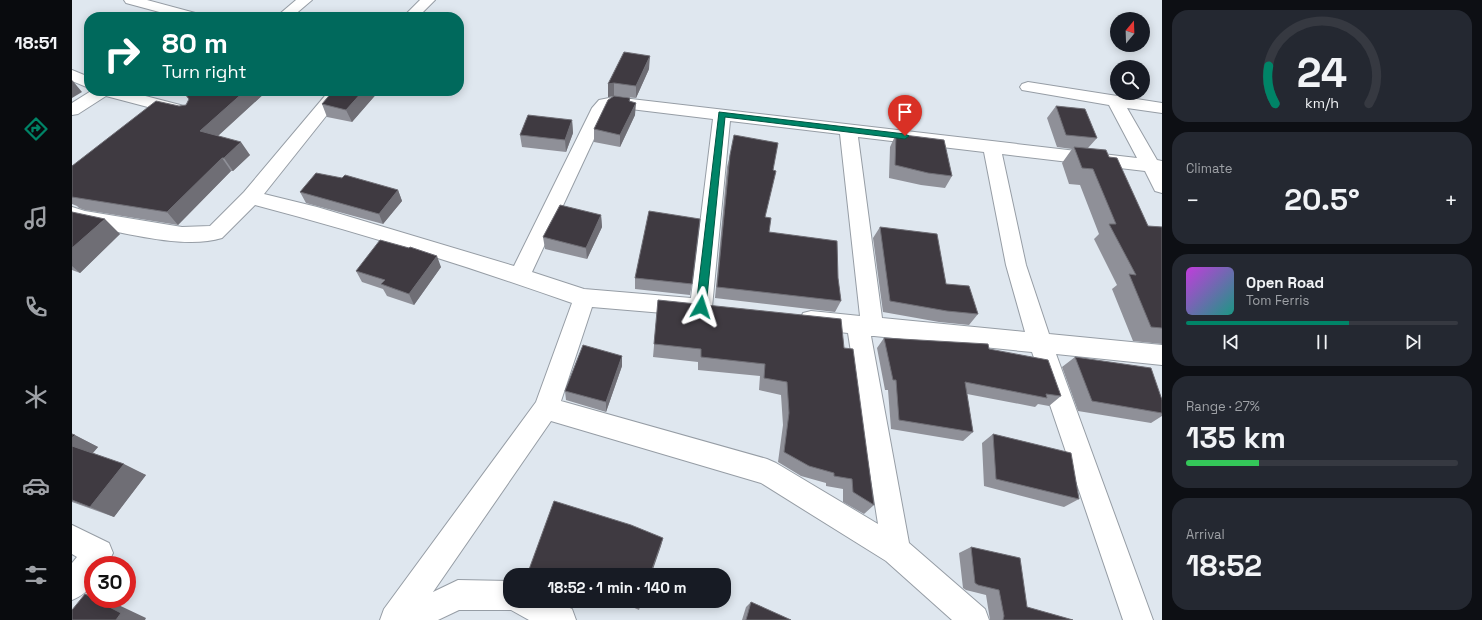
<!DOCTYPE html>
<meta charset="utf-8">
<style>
body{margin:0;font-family:"Space Grotesk",sans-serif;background:#242831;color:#f1f3f6;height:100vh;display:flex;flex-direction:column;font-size:15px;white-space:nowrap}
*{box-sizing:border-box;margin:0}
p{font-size:13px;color:#9ea1a6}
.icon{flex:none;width:22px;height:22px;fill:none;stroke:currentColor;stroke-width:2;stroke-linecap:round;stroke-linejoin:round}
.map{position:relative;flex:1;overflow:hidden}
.panel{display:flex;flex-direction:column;gap:10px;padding:10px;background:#0d0f14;width:320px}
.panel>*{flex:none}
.hud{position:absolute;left:12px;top:12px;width:380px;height:84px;border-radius:16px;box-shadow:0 2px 10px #0003;background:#00695c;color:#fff;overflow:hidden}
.needle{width:26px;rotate:19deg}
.buttons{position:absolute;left:1038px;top:12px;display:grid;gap:8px}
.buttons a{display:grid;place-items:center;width:40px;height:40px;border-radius:50%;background:#171b24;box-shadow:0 2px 10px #0003;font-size:20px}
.speed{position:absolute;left:12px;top:556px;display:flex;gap:8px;font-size:20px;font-weight:700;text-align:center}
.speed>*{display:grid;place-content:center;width:52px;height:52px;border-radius:50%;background:#171b24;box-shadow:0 2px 10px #0003;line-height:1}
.speed .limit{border:6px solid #d22;background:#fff;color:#111}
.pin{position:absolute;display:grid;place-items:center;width:34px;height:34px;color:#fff;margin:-41px -17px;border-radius:50% 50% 50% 0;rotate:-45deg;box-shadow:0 0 4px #0007}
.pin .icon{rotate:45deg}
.me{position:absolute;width:44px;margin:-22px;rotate:6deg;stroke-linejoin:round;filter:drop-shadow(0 0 3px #0008)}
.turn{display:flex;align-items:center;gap:14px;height:84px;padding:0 12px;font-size:18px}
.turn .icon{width:52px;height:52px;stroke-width:2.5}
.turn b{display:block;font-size:28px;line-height:34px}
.big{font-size:30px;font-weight:800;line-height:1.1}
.panel .tile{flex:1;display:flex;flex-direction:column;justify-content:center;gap:6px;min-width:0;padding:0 14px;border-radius:16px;background:#242831}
.panel .dial{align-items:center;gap:0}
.dial svg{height:104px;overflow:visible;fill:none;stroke:#363941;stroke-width:7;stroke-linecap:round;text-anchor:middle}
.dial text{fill:#f1f3f6;stroke:none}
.song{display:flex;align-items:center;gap:12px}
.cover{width:48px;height:48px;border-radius:6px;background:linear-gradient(135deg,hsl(290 70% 55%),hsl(170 70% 35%))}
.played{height:4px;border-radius:2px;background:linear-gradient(90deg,#008467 60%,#363941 60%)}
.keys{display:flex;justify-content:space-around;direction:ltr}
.heat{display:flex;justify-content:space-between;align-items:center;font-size:22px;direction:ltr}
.charge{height:6px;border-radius:3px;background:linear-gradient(90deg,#34c759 27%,#363941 0)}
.trip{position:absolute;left:431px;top:568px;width:228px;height:40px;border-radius:16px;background:#171b24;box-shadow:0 2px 10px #0003;font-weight:800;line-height:40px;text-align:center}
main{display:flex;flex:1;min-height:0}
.tab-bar{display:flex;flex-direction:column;width:72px;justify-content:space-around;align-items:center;background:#090b0e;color:#9ea1a6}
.tab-bar .icon{width:28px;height:28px}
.tab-bar .active{color:#008467}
.tab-bar b{font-size:18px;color:#f1f3f6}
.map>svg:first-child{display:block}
</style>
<main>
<nav class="tab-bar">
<b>18:51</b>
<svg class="icon active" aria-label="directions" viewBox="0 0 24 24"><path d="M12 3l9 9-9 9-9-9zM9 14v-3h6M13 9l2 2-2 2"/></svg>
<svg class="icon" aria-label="music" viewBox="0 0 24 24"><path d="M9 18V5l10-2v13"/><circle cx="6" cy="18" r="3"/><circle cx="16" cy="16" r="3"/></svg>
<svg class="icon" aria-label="phone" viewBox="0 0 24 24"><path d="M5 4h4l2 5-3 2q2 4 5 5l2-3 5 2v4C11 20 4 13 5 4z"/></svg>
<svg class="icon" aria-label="climate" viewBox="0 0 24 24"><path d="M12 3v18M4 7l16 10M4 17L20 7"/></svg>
<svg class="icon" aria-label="car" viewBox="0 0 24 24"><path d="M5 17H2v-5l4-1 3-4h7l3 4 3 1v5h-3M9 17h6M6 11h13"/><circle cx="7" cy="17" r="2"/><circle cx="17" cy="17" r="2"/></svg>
<svg class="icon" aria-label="filters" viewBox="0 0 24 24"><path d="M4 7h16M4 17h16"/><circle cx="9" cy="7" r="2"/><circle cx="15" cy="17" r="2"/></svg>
</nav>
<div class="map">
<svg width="1090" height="620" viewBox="0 0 1090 620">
<rect width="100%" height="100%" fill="#dfe7ef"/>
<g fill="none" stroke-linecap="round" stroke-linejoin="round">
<defs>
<path id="minor" d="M52 0H75L127 14 129 17H106L54 3Z
M224 0H240L220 17H204Z
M348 0H363L346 17H331Z
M0 70 17 77V88L0 81Z
M956 82 1090 103V113L1055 108 1085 160 1090 161V193L1083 191 1073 171 930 154 954 265 977 334 1090 345V365L984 354 1081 620H1051L960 352 802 336H799L837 543 913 609 917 620H880L814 561 689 483 479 421 361 592 386 580 438 581V601H482L500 609 504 620H457L439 610H387L366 620H308L312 609 464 402 500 303C395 266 290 233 183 205L150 238C112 250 51 232 11 225L0 222V207L13 211 110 227 138 226 172 192 257 91H274L192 194 245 207 442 266 520 108 527 100 542 97 1065 158 1037 105 950 90 948 87 950 84ZM542 107 641 119 619 298 512 289 460 272 535 111ZM658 121 768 134 788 316 739 311 731 313 728 320 731 327 739 329 776 333 806 524 704 463 695 459 489 401 520 307 615 315C623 312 628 316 637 313L640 307ZM786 137 912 152 934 265 953 332 810 318Z
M19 91H54L116 107 118 111 116 115 110 116 34 96 6 114 0 115V103Z
M0 525 37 543 41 553 35 565H21C21 584 19 592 0 600V563L5 557 0 554Z"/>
</defs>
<use href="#minor" stroke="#969da5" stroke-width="2"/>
<use href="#minor" fill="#fff" fill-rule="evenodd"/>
</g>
<path fill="#8f9098" d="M577 69 564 98 542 96 536 97V84Z
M195 91 146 136 178 155 161 171H159L106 225 13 210 7 208 5 206 0 204V166L107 106 114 105 117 100 113 94Z
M307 91 280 122 255 117 250 104Z
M558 98V102L563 115 548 147 522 142V129Z
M984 106 1025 138 1016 148 1037 157 1076 226 1090 227V344L1061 341 1040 289 1045 285 1022 239 1027 234 1008 185 997 184 990 163 1000 149 985 147 975 118Z
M500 120 501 133 494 152 450 147 448 135Z
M824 134 880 176 873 188 849 185 817 178 818 147Z
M658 155 693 217 697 232 766 278 769 301 763 312 643 298 655 167Z
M326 190 330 201 311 224 234 203 228 192Z
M0 212 48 234 8 273 0 270Z
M529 215 530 227 515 259 473 249 471 237Z
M808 227 874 284 906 314 897 325 867 322 811 312 801 238Z
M369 267 342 305 315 296 311 289 290 282 284 271Z
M563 278 620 284 618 295 563 289Z
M586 300 772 348 802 505 792 514 771 502V489L754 486V483L729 476 706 462 711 425 709 395 687 390 688 376 626 370V362L581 357Z
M812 338 917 349 989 396 977 406 966 404 963 407 895 394 901 432 891 441 819 429 816 390H813L805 348Z
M550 356V366L534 412 494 400 493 391Z
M1003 357 1090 400V416L1079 423 1006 411 990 367Z
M0 434 26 447 21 453 74 475 42 517 0 502Z
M921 434 1007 499 992 507 912 486 910 443Z
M899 547 955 607 1001 620H918L914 595 894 590 891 588 887 553Z
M506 601H523L521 606Z
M547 601H570L567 610Z
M679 602 719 620H670L674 607Z"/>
<path fill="#6f6e75" d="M578 56 577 69 564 98V86Z
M0 80 10 92 0 98Z
M542 83V96L536 97V84Z
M173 91H195L137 144 128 131Z
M291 91H307L280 122 274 110Z
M564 103 563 115 548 147V135Z
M500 120 501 133 494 152 493 140Z
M169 142 178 155 161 171 152 158Z
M150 158 159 171 106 225 95 212Z
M326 190 330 201 311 224 307 214Z
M529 215 530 227 515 259 514 248Z
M33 219 48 234 8 273 0 266V248Z
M365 256 369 267 342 305 337 294Z
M550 356V366L534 412V402Z
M3 435 26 447 18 456 0 447V438Z
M52 464 74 475 42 517 18 507Z
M591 538 589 546 579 575H578Z
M13 594 21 596V598Z
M22 599H32L38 601 74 618 73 620H44Z
M520 601H523L521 606Z"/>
<path fill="#3f3a41" stroke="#6f6e75" d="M552 52 578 56 564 86 542 83 536 84Z
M116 91H173L128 131 169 142 152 158H150L95 212 0 197V166L84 101 107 106 114 105 117 99 113 94Z
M261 91H291L274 110 250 104Z
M542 96 558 98 557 101 564 103 548 135 522 129 536 100Z
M984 106 1013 109 1025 138 994 135Z
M456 115 500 120 493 140 448 135Z
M824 134 872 140 880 176 856 173 823 165Z
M662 135 706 143 701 170 704 171 693 217 699 218 697 232 765 241 766 278 769 301 645 287 658 155Z
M1002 147 1034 150 1037 157 1045 158 1076 226 1090 227V328L1079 327 1057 274 1064 275 1037 224H1044L1021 169 1010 168Z
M244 173 270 178 273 175 326 190 307 214 228 192Z
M488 205 529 215 514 248 471 237Z
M577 211 628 219 620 284 563 278Z
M0 212 33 219 0 248Z
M808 227 865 234 874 284 897 286 906 314 875 311 818 301Z
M308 240 337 248 338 247 365 256 337 294 309 284 313 280 284 271Z
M586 300 769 319 772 348 781 349 802 505 781 492 780 479 762 476V473L737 466 712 452 717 413 715 382 692 378 693 364 629 357V349L582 344Z
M812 338 916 344 917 349 976 360 989 396 974 394 975 398 893 382 901 432 827 420 824 380H821Z
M511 345 550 356 534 402 493 391Z
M1003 357 1079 368 1090 400V413L1020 401Z
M0 434 3 435 0 438Z
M921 434 999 453 1007 499 924 479Z
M0 446 52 464 18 507 0 500Z
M482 501 559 525 591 538 578 575H455Z
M899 547 948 558 955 607 1001 620H931L932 616 927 590 906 585 903 583Z
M13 594 21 598V599H22L49 613 44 620H0V610Z
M561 601H569L568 604Z
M679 602 719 620H674Z"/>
<path fill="#008467" stroke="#005643" d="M647 112 833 134 837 136 833 139 653 117 634 307 629 311 624 307Z"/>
</svg>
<div class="buttons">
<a><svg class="needle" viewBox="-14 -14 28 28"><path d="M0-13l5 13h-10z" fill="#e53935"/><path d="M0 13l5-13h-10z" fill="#9ea1a6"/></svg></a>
<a><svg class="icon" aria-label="search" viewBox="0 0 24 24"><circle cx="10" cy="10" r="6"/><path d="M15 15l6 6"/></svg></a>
</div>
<div class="speed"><div class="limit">30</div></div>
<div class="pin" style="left:833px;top:136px;background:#d93025"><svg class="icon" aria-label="arrive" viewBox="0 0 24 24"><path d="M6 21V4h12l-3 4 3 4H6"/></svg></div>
<svg class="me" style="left:629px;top:307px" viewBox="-20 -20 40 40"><path d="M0-17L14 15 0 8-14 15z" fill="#008467" stroke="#fff" stroke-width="4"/></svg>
<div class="trip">18:52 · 1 min · 140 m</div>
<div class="hud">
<div class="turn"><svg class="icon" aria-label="right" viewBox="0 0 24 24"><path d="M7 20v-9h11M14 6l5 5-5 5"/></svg><div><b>80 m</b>Turn right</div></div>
</div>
</div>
<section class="panel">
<div class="tile dial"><svg viewBox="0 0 100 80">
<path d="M14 69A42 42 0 1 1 86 69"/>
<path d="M14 69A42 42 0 0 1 9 40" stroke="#008467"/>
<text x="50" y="56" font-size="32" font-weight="700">24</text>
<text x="50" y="72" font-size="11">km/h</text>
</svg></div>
<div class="tile"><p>Climate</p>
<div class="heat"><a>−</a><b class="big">20.5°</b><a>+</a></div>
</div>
<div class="tile">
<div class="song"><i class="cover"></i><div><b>Open Road</b><p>Tom Ferris</p></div></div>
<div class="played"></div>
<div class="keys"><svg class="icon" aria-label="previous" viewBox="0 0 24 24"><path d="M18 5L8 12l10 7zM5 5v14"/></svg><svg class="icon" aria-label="pause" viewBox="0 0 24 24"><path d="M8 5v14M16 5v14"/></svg><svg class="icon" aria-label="next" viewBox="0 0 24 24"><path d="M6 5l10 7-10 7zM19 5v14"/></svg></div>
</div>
<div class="tile"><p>Range · 27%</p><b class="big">135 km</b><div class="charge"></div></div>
<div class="tile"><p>Arrival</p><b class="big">18:52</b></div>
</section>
</main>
